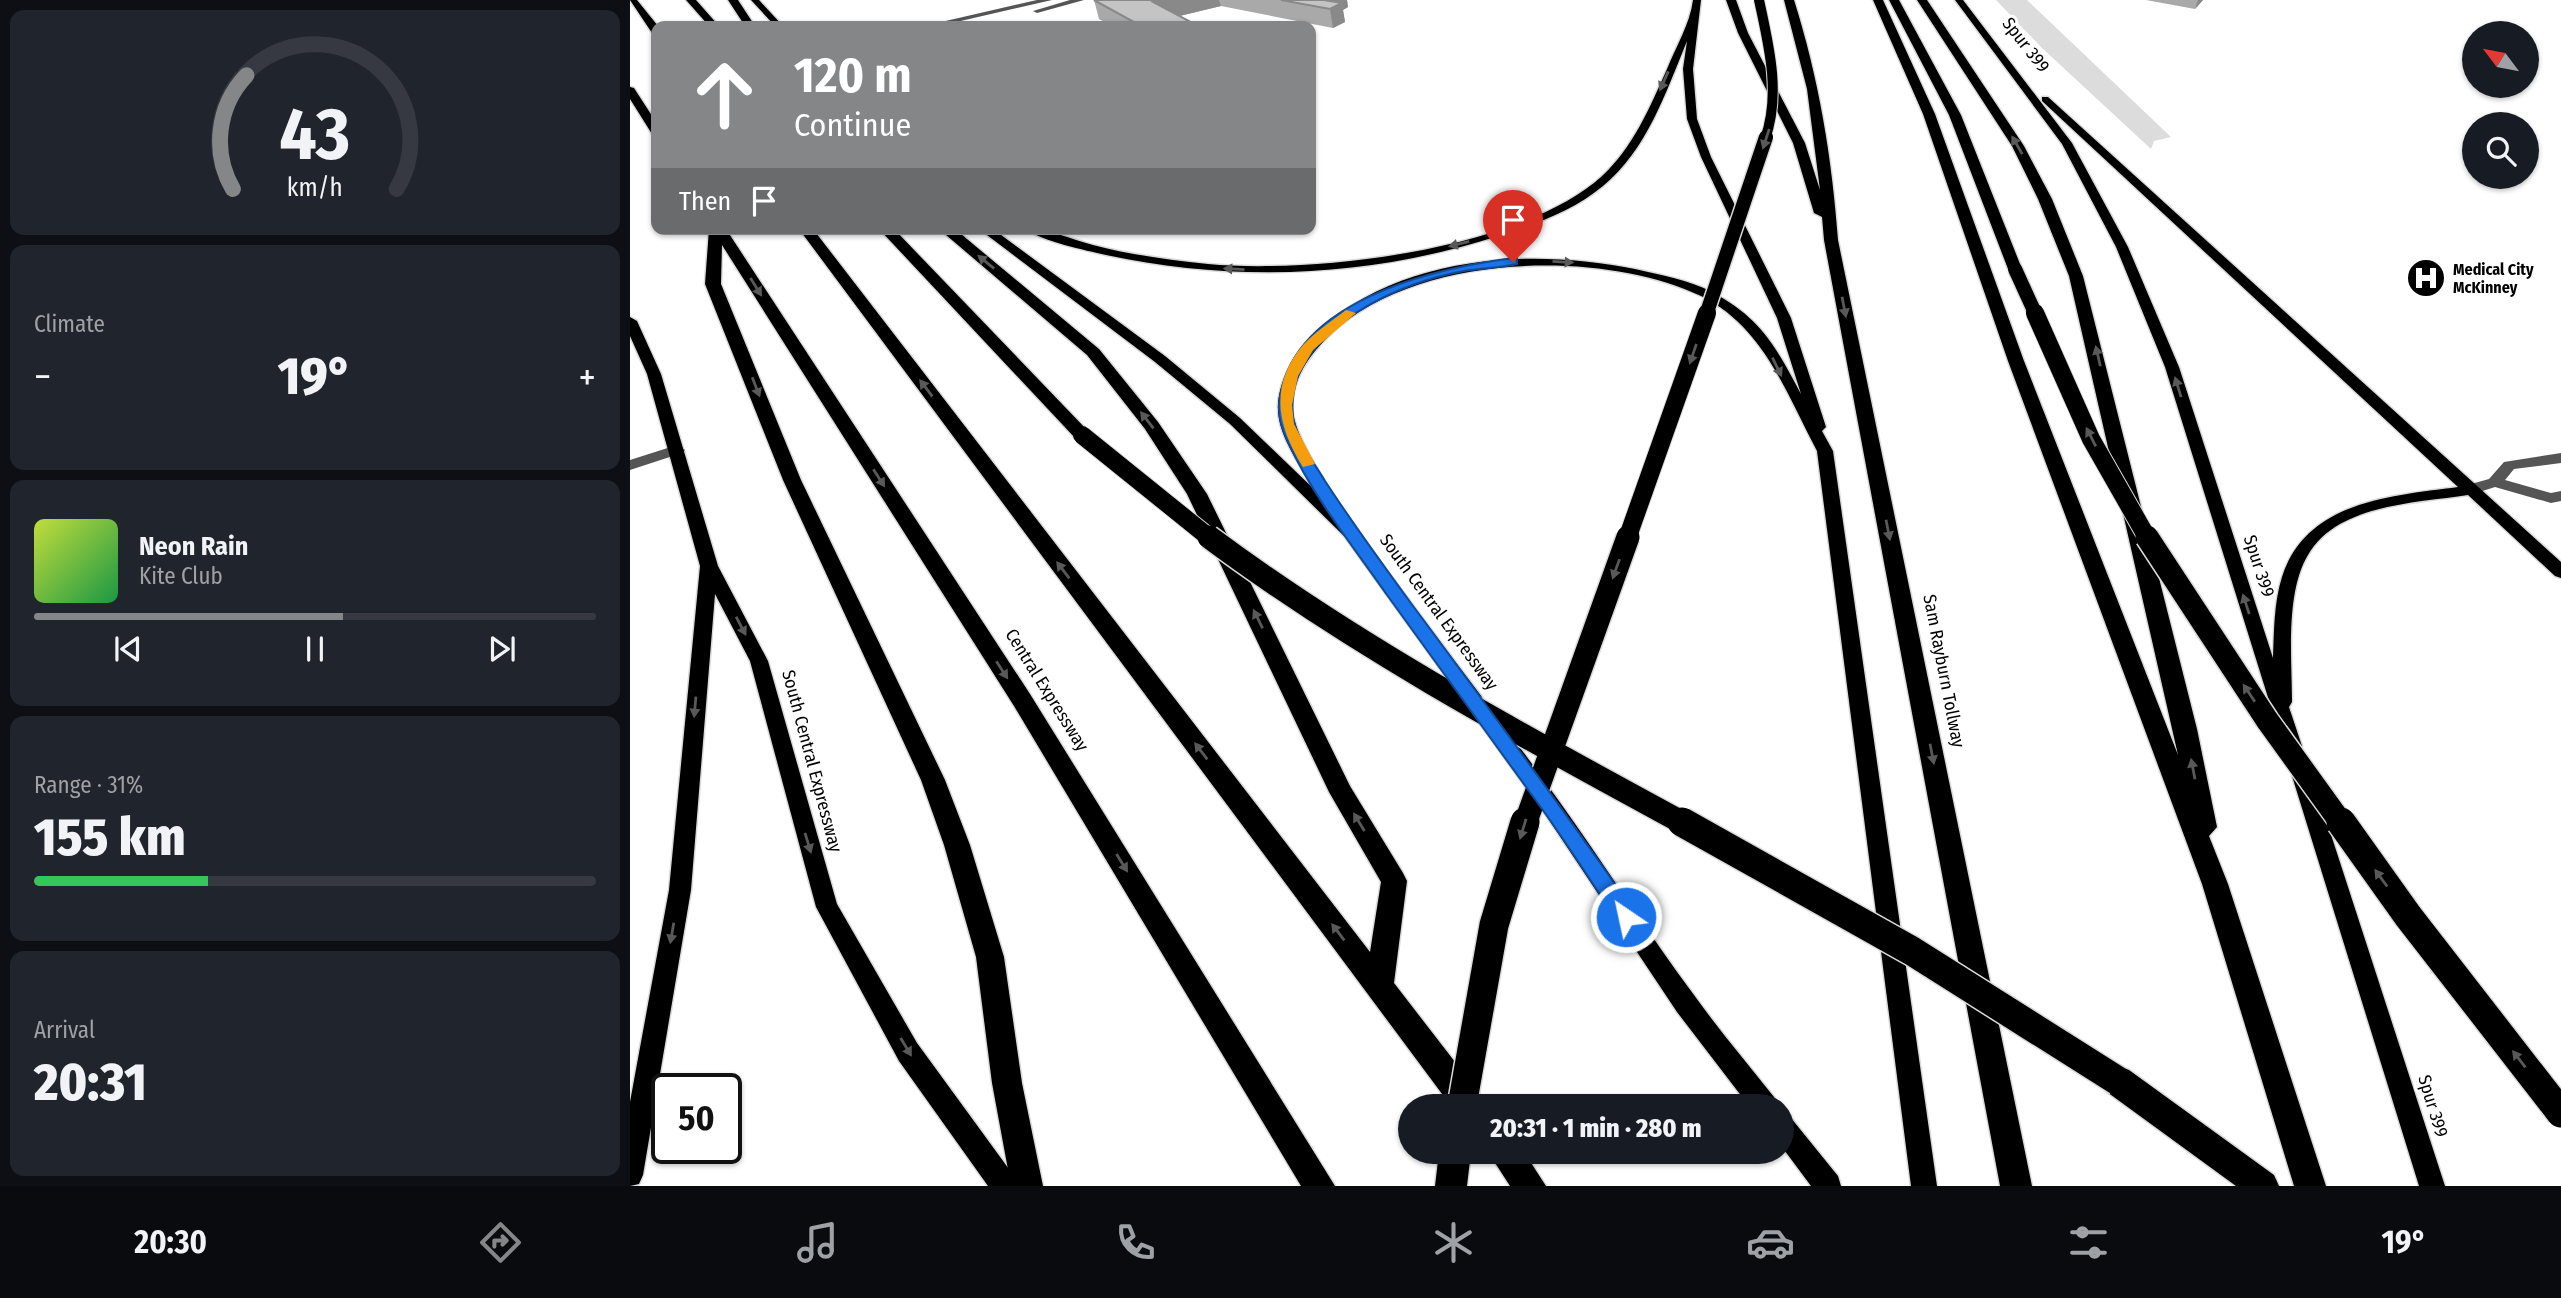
<!DOCTYPE html>
<meta charset="utf-8">
<style>
body{margin:0;font-family:"Fira Sans Condensed",sans-serif;background:#20242c;color:#f1f3f6;height:100vh;display:flex;flex-direction:column;font-size:26px;white-space:nowrap}
*{box-sizing:border-box;margin:0}
p{font-size:23px;color:#9ea1a6}
.icon{flex:none;width:38px;height:38px;fill:none;stroke:currentColor;stroke-width:2;stroke-linecap:round;stroke-linejoin:round}
.map{position:relative;flex:1;overflow:hidden}
.side{display:flex;flex-direction:column;gap:10px;padding:10px;background:#0d0f14;width:630px}
.side>*{flex:none}
.guide{position:absolute;left:21px;top:21px;width:665px;height:214px;border-radius:14px;box-shadow:0 2px 5px #0004;background:#858687;color:#fff;overflow:hidden}
.needle{width:46px;rotate:302deg}
.controls{position:absolute;left:1832px;top:21px;display:grid;gap:14px}
.controls a{display:grid;place-items:center;width:77px;height:77px;border-radius:50%;background:#171b24;box-shadow:0 2px 5px #0004;font-size:35px}
.speed{position:absolute;left:21px;top:1073px;display:flex;gap:14px;font-size:35px;font-weight:700;text-align:center}
.speed>*{display:grid;place-content:center;width:91px;height:91px;border-radius:50%;background:#171b24;box-shadow:0 2px 5px #0004;line-height:1}
.speed .limit{border:4px solid #111;border-radius:10px;background:#fff;color:#111}
.pin{position:absolute;display:grid;place-items:center;width:60px;height:60px;color:#fff;margin:-72px -30px;border-radius:50% 50% 50% 0;rotate:-45deg;box-shadow:0 0 7px #0007}
.pin .icon{rotate:45deg}
.me{position:absolute;width:77px;margin:-38px;rotate:326deg;stroke-linejoin:round;filter:drop-shadow(0 0 5px #0008)}
.turn{display:flex;align-items:center;gap:24px;height:147px;padding:0 28px;font-size:32px}
.turn .icon{width:91px;height:91px;stroke-width:2.5}
.turn b{display:block;font-size:49px;line-height:60px}
.then{display:flex;align-items:center;height:66px;padding:0 28px;background:#0003;gap:14px;font-size:26px}
.big{font-size:52px;font-weight:800;line-height:1.1}
.side .tile{flex:1;display:flex;flex-direction:column;justify-content:center;gap:10px;min-width:0;padding:0 24px;border-radius:14px;background:#20242c}
.side .dial{align-items:center;gap:0}
.dial svg{height:182px;overflow:visible;fill:none;stroke:#363941;stroke-width:7;stroke-linecap:round;text-anchor:middle}
.dial text{fill:#f1f3f6;stroke:none}
.song{display:flex;align-items:center;gap:21px}
.cover{width:84px;height:84px;border-radius:10px;background:linear-gradient(135deg,hsl(70 70% 55%),hsl(140 70% 35%))}
.played{height:7px;border-radius:4px;background:linear-gradient(90deg,#858687 55%,#363941 55%)}
.keys{display:flex;justify-content:space-around;direction:ltr}
.heat{display:flex;justify-content:space-between;align-items:center;font-size:38px;direction:ltr}
.charge{height:10px;border-radius:5px;background:linear-gradient(90deg,#34c759 31%,#363941 0)}
.trip{position:absolute;left:768px;top:1094px;width:396px;height:70px;border-radius:35px;background:#171b24;box-shadow:0 2px 5px #0004;font-weight:800;line-height:70px;text-align:center}
.dock{display:flex;height:112px;justify-content:space-around;align-items:center;background:#090b0e;color:#9ea1a6}
.dock .icon{width:49px;height:49px}
.dock .active{color:#858687}
.dock b{font-size:32px;color:#f1f3f6}
main{display:flex;flex:1;min-height:0}
.map>svg:first-child{display:block}
</style>
<main>
<section class="side">
<div class="tile dial"><svg viewBox="0 0 100 80">
<path d="M14 69A42 42 0 1 1 86 69"/>
<path d="M14 69A42 42 0 0 1 20 19" stroke="#858687"/>
<text x="50" y="56" font-size="32" font-weight="700">43</text>
<text x="50" y="72" font-size="11">km/h</text>
</svg></div>
<div class="tile"><p>Climate</p>
<div class="heat"><a>−</a><b class="big">19°</b><a>+</a></div>
</div>
<div class="tile">
<div class="song"><i class="cover"></i><div><b>Neon Rain</b><p>Kite Club</p></div></div>
<div class="played"></div>
<div class="keys"><svg class="icon" aria-label="previous" viewBox="0 0 24 24"><path d="M18 5L8 12l10 7zM5 5v14"/></svg><svg class="icon" aria-label="pause" viewBox="0 0 24 24"><path d="M8 5v14M16 5v14"/></svg><svg class="icon" aria-label="next" viewBox="0 0 24 24"><path d="M6 5l10 7-10 7zM19 5v14"/></svg></div>
</div>
<div class="tile"><p>Range · 31%</p><b class="big">155 km</b><div class="charge"></div></div>
<div class="tile"><p>Arrival</p><b class="big">20:31</b></div>
</section>
<div class="map">
<svg width="1931" height="1186" viewBox="0 0 1931 1186">
<rect width="100%" height="100%" fill="#fff"/>
<path fill="#dcdcdc" d="M1366 0H1397L1541 137 1524 141 1521 149 1412 48Z"/>
<g fill="none" stroke-linecap="round" stroke-linejoin="round">
<defs>
<path id="major" d="M121 0H129L153 26H145Z
M1063 0H1071L1063 69 1067 119 1081 157 1161 318 1196 427 1192 431 1203 451 1307 1186H1281L1187 451C1156 393 1134 327 1071 296 969 248 786 254 702 333 682 352 663 376 662 405 661 451 767 583 797 624 841 683 886 741 929 801 975 865 1017 932 1064 995 1089 1030 1117 1063 1144 1097L1148 1106H1119L1047 1012 915 814 715 537 600 424 525 362 349 229H363L535 356 610 418 686 491C671 466 646 435 648 404 650 376 668 350 688 331 772 255 900 248 1005 269 1031 275 1059 280 1082 292 1131 318 1146 347 1171 394L1147 318 1071 157 1057 119 1053 69 1057 41C1036 92 1017 150 973 186 943 211 904 225 868 236 741 277 607 283 476 255 455 250 413 242 396 229 420 229 440 239 463 245 501 255 540 260 578 264 685 274 889 250 971 177 1003 148 1020 107 1037 69 1046 46 1060 24 1063 0Z
M1325 0H1333L1442 143 1498 247 1549 367 1643 658C1644 631 1644 602 1652 577 1676 501 1761 496 1828 487L1412 101V97H1418L1931 562V578L1925 576 1838 495C1787 503 1707 504 1678 555 1655 593 1662 659 1662 702L1659 707 1672 746 1669 752 1662 754 1655 752 1535 367 1486 247 1432 144Z
M0 317 7 321 31 374 88 566 138 661 207 904 287 1043 384 1176 387 1186H358L269 1061 186 907 120 661 85 594 61 890 13 1175 9 1184 0 1186V1102L39 890 70 566 17 374 0 336Z
M1672 768 1679 770 1682 776 1815 1186H1789L1662 776 1665 770Z
M1152 1114 1161 1118 1208 1176 1211 1186H1181L1152 1147Z"/>
<path id="highway" d="M0 0H7L28 26 26 34 22 33Z
M56 0H66L89 26H79Z
M98 0H108L125 26H115Z
M1096 0H1106L1118 33 1175 143 1190 190 1177 89 1154 0H1164C1189 79 1202 158 1208 240L1402 1186H1370L1194 240 1192 217 1184 213 1163 143 1108 33Z
M1243 0H1253L1305 114 1394 361 1548 755 1439 276 1408 199 1382 146 1287 0H1297L1394 146 1422 199 1453 276 1567 729 1587 827 1579 836 1598 884 1696 1186H1664L1572 884 1378 361 1293 114Z
M1259 0H1269L1331 115 1392 269 1390 272 1385 273 1378 269 1319 115Z
M0 87 4 88 26 122V135L22 134 0 99Z
M79 229H96L400 694 705 1186H671L384 706 92 245 91 284 171 480 315 780 340 845 374 957 392 1083 413 1186H381L362 1083 346 957 314 845 291 780 153 480 75 284Z
M169 229H183L740 952 751 882 699 792 557 494 515 429 457 355 309 229H325L469 349 528 422 577 494 720 786 773 873 777 881 764 983 849 1093 853 1106H821Z
M249 229H264L458 431 461 435 458 439H446Z
M1488 1066 1499 1070 1644 1175 1649 1186H1606L1477 1092 1473 1081 1477 1070Z
M809 1152H841L837 1186H805Z
M858 1152H894L916 1186H880Z"/>
</defs>
<use href="#major" stroke="#dbdbdb" stroke-width="3"/>
<use href="#highway" stroke="#dbdbdb" stroke-width="3"/>
<path fill="#555" fill-rule="evenodd" d="M407 0H422L309 26H294Z
M440 0H454L407 13 403 11Z
M47 445 55 450 52 453 0 470V460Z
M1931 453V463L1884 469 1875 480 1921 493 1931 491V501L1921 503 1865 487 1840 495 1832 490 1834 486 1859 479 1874 462Z"/>
<use href="#major" fill="#000" fill-rule="evenodd"/>
<use href="#highway" fill="#000" fill-rule="evenodd"/>
<defs>
<path id="highway-bridge-far4" d="M1129 0C1139 46 1151 94 1135 139"/>
<path id="highway-bridge-far3" d="M1385 269 1406 315
M1076 315 1136 137"/>
<path id="highway-bridge-far2" d="M1405 313 1461 439 1518 539
M452 435 581 539
M997 539 1077 313"/>
<path id="highway-bridge-far1" d="M579 537C728 648 893 736 1055 824
M1517 537 1637 720 1712 824
M895 824 998 537"/>
<path id="highway-bridge" d="M1052 822 1282 951 1488 1081
M1711 822 1778 916 1931 1113
M832 1106 864 925 895 822"/>
</defs>
<use href="#highway-bridge-far4" stroke="#dbdbdb" stroke-width="12" stroke-linecap="butt"/>
<use href="#highway-bridge-far3" stroke="#dbdbdb" stroke-width="17" stroke-linecap="butt"/>
<use href="#highway-bridge-far2" stroke="#dbdbdb" stroke-width="20" stroke-linecap="butt"/>
<use href="#highway-bridge-far1" stroke="#dbdbdb" stroke-width="26" stroke-linecap="butt"/>
<use href="#highway-bridge" stroke="#dbdbdb" stroke-width="32" stroke-linecap="butt"/>
<use href="#highway-bridge-far4" stroke="#000" stroke-width="10"/>
<use href="#highway-bridge-far3" stroke="#000" stroke-width="14"/>
<use href="#highway-bridge-far2" stroke="#000" stroke-width="18"/>
<use href="#highway-bridge-far1" stroke="#000" stroke-width="23"/>
<use href="#highway-bridge" stroke="#000" stroke-width="29"/>
</g>
<path fill="#a9a9a9" d="M464 0H717L718 7 713 10 715 22 703 28 591 6 550 16 560 26H482L469 19Z
M1516 0H1573L1565 9Z"/>
<path fill="#898989" d="M534 0H589L591 6 528 21 523 2Z
M693 0H717L718 7 713 10 715 22 703 28 700 9Z
M1568 0H1573L1565 9Z
M559 21 560 26H536Z"/>
<path fill="#c4c4c4" stroke="#898989" stroke-width="2" d="M464 0H534L523 2 559 21 536 26H511Z
M651 0H694L712 3 700 9Z"/>
<defs><path id="oneway-solid" d="M-6-.8H1V-3.2L6.5 0L1 3.2V.8H-6Z" transform="scale(1.75)"/></defs>
<g fill="#595959">
<use href="#oneway-solid" transform="translate(1034 81) rotate(114)"/>
<use href="#oneway-solid" transform="translate(1136 139) rotate(108)"/>
<use href="#oneway-solid" transform="translate(1387 145) rotate(-120)"/>
<use href="#oneway-solid" transform="translate(829 244) rotate(166)"/>
<use href="#oneway-solid" transform="translate(356 262) rotate(-141)"/>
<use href="#oneway-solid" transform="translate(933 262) rotate(3)"/>
<use href="#oneway-solid" transform="translate(604 269) rotate(-177)"/>
<use href="#oneway-solid" transform="translate(126 287) rotate(58)"/>
<use href="#oneway-solid" transform="translate(1214 307) rotate(79)"/>
<use href="#oneway-solid" transform="translate(1063 354) rotate(109)"/>
<use href="#oneway-solid" transform="translate(1468 356) rotate(-103)"/>
<use href="#oneway-solid" transform="translate(1147 367) rotate(64)"/>
<use href="#oneway-solid" transform="translate(126 387) rotate(69)"/>
<use href="#oneway-solid" transform="translate(1548 387) rotate(-107)"/>
<use href="#oneway-solid" transform="translate(296 388) rotate(-127)"/>
<use href="#oneway-solid" transform="translate(517 420) rotate(-128)"/>
<use href="#oneway-solid" transform="translate(1461 437) rotate(-117)"/>
<use href="#oneway-solid" transform="translate(249 478) rotate(57)"/>
<use href="#oneway-solid" transform="translate(1258 530) rotate(79)"/>
<use href="#oneway-solid" transform="translate(986 569) rotate(110)"/>
<use href="#oneway-solid" transform="translate(433 570) rotate(-127)"/>
<use href="#oneway-solid" transform="translate(1616 604) rotate(-108)"/>
<use href="#oneway-solid" transform="translate(628 619) rotate(-116)"/>
<use href="#oneway-solid" transform="translate(111 626) rotate(62)"/>
<use href="#oneway-solid" transform="translate(372 670) rotate(57)"/>
<use href="#oneway-solid" transform="translate(1619 693) rotate(-124)"/>
<use href="#oneway-solid" transform="translate(65 707) rotate(95)"/>
<use href="#oneway-solid" transform="translate(571 751) rotate(-127)"/>
<use href="#oneway-solid" transform="translate(1302 754) rotate(79)"/>
<use href="#oneway-solid" transform="translate(1563 769) rotate(-101)"/>
<use href="#oneway-solid" transform="translate(729 822) rotate(-121)"/>
<use href="#oneway-solid" transform="translate(893 829) rotate(107)"/>
<use href="#oneway-solid" transform="translate(178 843) rotate(73)"/>
<use href="#oneway-solid" transform="translate(492 863) rotate(58)"/>
<use href="#oneway-solid" transform="translate(1751 878) rotate(-126)"/>
<use href="#oneway-solid" transform="translate(708 932) rotate(-127)"/>
<use href="#oneway-solid" transform="translate(42 933) rotate(100)"/>
<use href="#oneway-solid" transform="translate(276 1047) rotate(59)"/>
<use href="#oneway-solid" transform="translate(1889 1059) rotate(-128)"/>
</g>
<path fill="#1a73e8" stroke="#114b97" stroke-width="2" d="M883 258 887 259V264C869 268 852 268 834 271 774 282 696 316 669 374 663 388 660 410 665 425 671 446 684 463 695 481 723 524 753 565 783 606 858 707 932 807 1003 910L1006 917 1003 923 996 926 989 923C963 885 939 846 912 809 860 738 809 666 757 595 725 549 682 495 659 444 653 432 648 418 649 404 659 302 800 269 883 258Z"/>
<path fill="#f59e0b" d="M716 310 726 313 683 350 668 376 662 405 664 424 685 464 673 467C647 426 639 385 673 345 685 332 702 321 716 310Z"/>
<defs>
<symbol id="hospital-disc" viewBox="-11 -11 22 22"><circle r="9.5" fill="#000" stroke="#fff"/><path d="M-5-5h3v3.5h4V-5h3V5h-3V1.5h-4V5h-3Z" fill="#fff"/></symbol>
</defs>
<g fill-rule="evenodd">
<use href="#hospital-disc" x="1774" y="256" width="44" height="44"/>
</g>
<g text-anchor="middle" dominant-baseline="central" stroke-width="6" stroke-linejoin="round" paint-order="stroke">
<g font-size="16" font-weight="bold" fill="#000" stroke="#fff" text-anchor="start">
<text x="1823" y="269">Medical City<tspan x="1823" dy="18">McKinney</tspan></text>
</g>
<g font-size="18" fill="#000" stroke="#fff">
<text transform="translate(1396 45) rotate(52)">Spur 399</text>
<text transform="translate(1629 566) rotate(72)">Spur 399</text>
<text transform="translate(809 612) rotate(54)">South Central Expressway</text>
<text transform="translate(1314 671) rotate(79)">Sam Rayburn Tollway</text>
<text transform="translate(417 690) rotate(58)">Central Expressway</text>
<text transform="translate(182 761) rotate(75)">South Central Expressway</text>
<text transform="translate(1803 1106) rotate(73)">Spur 399</text>
</g>
</g>
</svg>
<div class="controls">
<a><svg class="needle" viewBox="-14 -14 28 28"><path d="M0-13l5 13h-10z" fill="#e53935"/><path d="M0 13l5-13h-10z" fill="#9ea1a6"/></svg></a>
<a><svg class="icon" aria-label="search" viewBox="0 0 24 24"><circle cx="10" cy="10" r="6"/><path d="M15 15l6 6"/></svg></a>
</div>
<div class="speed"><div class="limit">50</div></div>
<div class="pin" style="left:883px;top:262px;background:#d93025"><svg class="icon" aria-label="arrive" viewBox="0 0 24 24"><path d="M6 21V4h12l-3 4 3 4H6"/></svg></div>
<svg class="me" style="left:996px;top:917px" viewBox="-20 -20 40 40"><circle r="17" fill="#1a73e8" stroke="#fff" stroke-width="3"/><path d="M0-11L8 9 0 5-8 9z" fill="#fff"/></svg>
<div class="trip">20:31 · 1 min · 280 m</div>
<div class="guide">
<div class="turn"><svg class="icon" aria-label="ahead" viewBox="0 0 24 24"><path d="M12 20V5M6 11l6-6 6 6"/></svg><div><b>120 m</b>Continue</div></div>
<div class="then">Then<svg class="icon" aria-label="arrive" viewBox="0 0 24 24"><path d="M6 21V4h12l-3 4 3 4H6"/></svg></div>
</div>
</div>
</main>
<nav class="dock">
<b>20:30</b>
<svg class="icon active" aria-label="directions" viewBox="0 0 24 24"><path d="M12 3l9 9-9 9-9-9zM9 14v-3h6M13 9l2 2-2 2"/></svg>
<svg class="icon" aria-label="music" viewBox="0 0 24 24"><path d="M9 18V5l10-2v13"/><circle cx="6" cy="18" r="3"/><circle cx="16" cy="16" r="3"/></svg>
<svg class="icon" aria-label="phone" viewBox="0 0 24 24"><path d="M5 4h4l2 5-3 2q2 4 5 5l2-3 5 2v4C11 20 4 13 5 4z"/></svg>
<svg class="icon" aria-label="climate" viewBox="0 0 24 24"><path d="M12 3v18M4 7l16 10M4 17L20 7"/></svg>
<svg class="icon" aria-label="car" viewBox="0 0 24 24"><path d="M5 17H2v-5l4-1 3-4h7l3 4 3 1v5h-3M9 17h6M6 11h13"/><circle cx="7" cy="17" r="2"/><circle cx="17" cy="17" r="2"/></svg>
<svg class="icon" aria-label="filters" viewBox="0 0 24 24"><path d="M4 7h16M4 17h16"/><circle cx="9" cy="7" r="2"/><circle cx="15" cy="17" r="2"/></svg>
<b>19°</b>
</nav>
